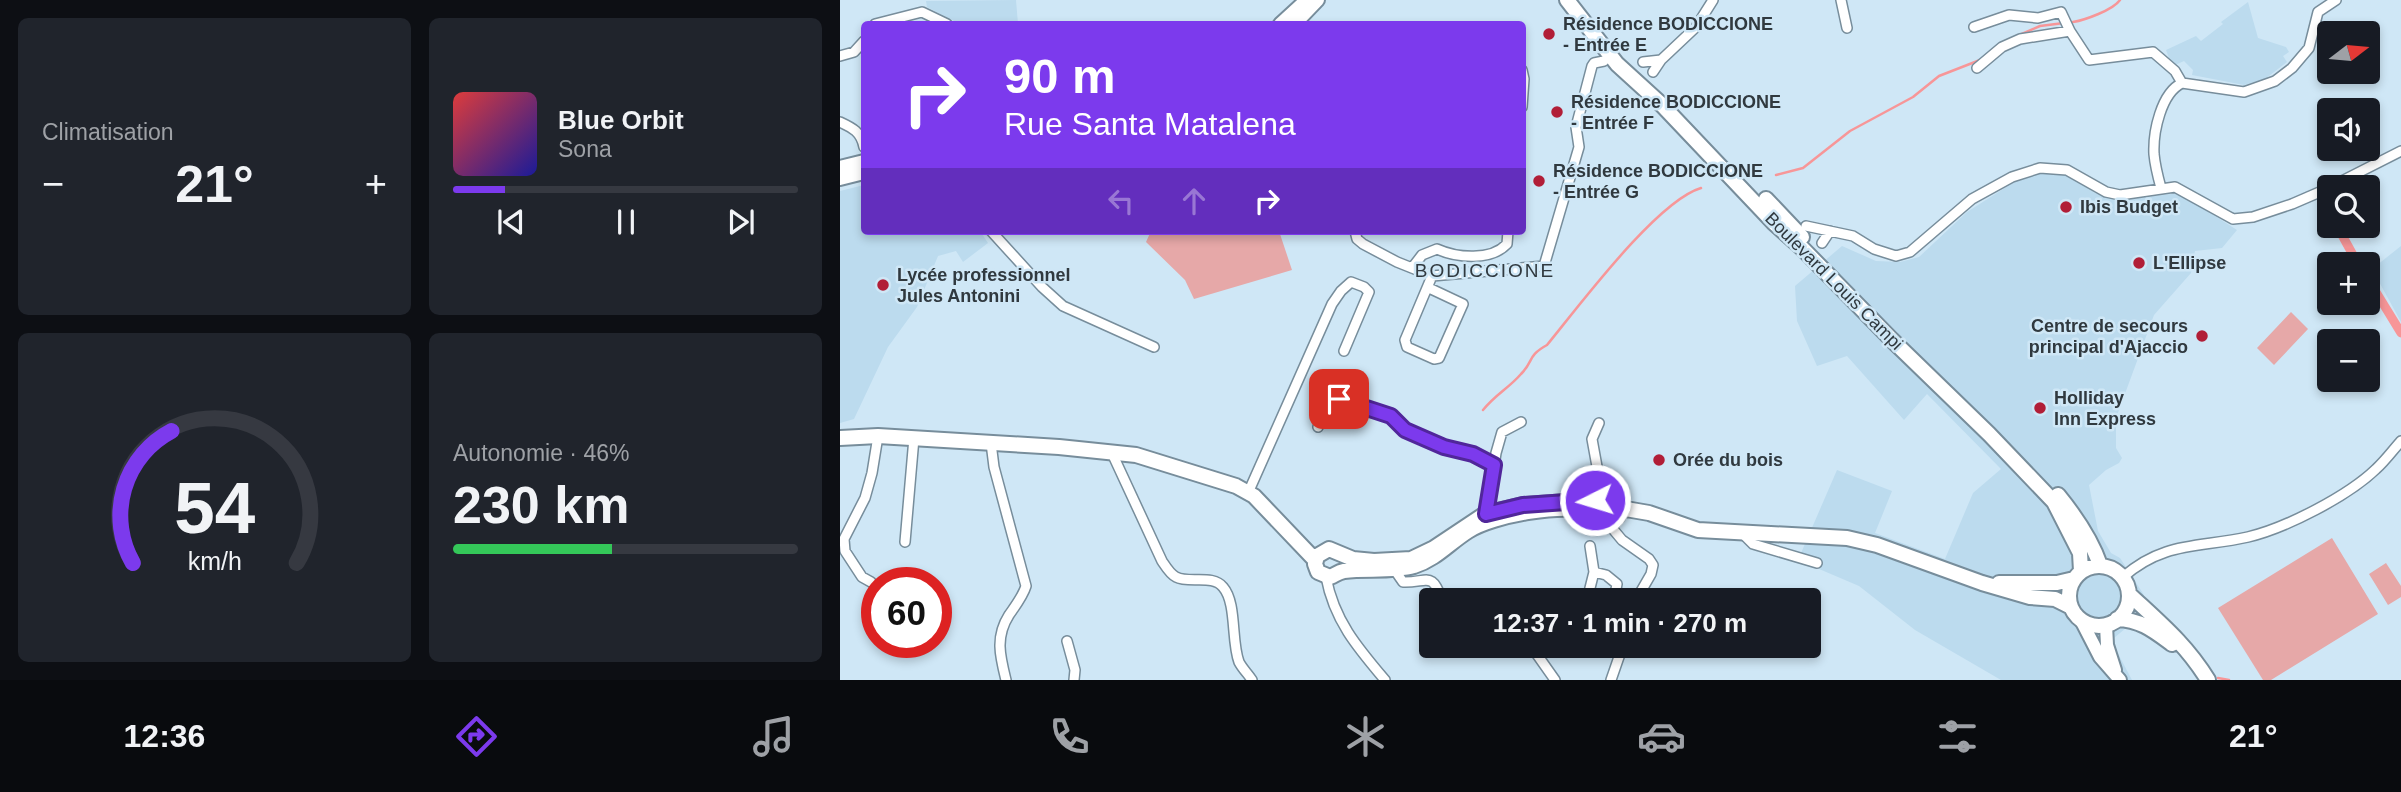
<!DOCTYPE html>
<html lang="fr">
<meta charset="utf-8">
<style>
body{margin:0;font-family:Arial,sans-serif;background:#20242c;color:#f1f3f6;height:100vh;display:flex;flex-direction:column;font-size:26px;white-space:nowrap}
*{box-sizing:border-box;margin:0}
p{font-size:23px;color:#9ea1a6}
.icon{flex:none;width:38px;height:38px;fill:none;stroke:currentColor;stroke-width:2;stroke-linecap:round;stroke-linejoin:round}
.map{position:relative;flex:1;overflow:hidden}
.drawer{display:flex;flex-direction:column;gap:18px;padding:18px;background:#0d0f14;width:840px}
.drawer>*{flex:none}
.hud{position:absolute;left:21px;top:21px;width:665px;height:214px;border-radius:7px;box-shadow:0 4px 10px #0003;background:#7c3aed;color:#fff;overflow:hidden}
.needle{width:46px;rotate:74deg}
.buttons{position:absolute;left:1477px;top:21px;display:grid;gap:14px}
.buttons a{display:grid;place-items:center;width:63px;height:63px;border-radius:7px;background:#171b24;box-shadow:0 4px 10px #0003;font-size:35px}
.speed{position:absolute;left:21px;top:567px;display:flex;gap:14px;font-size:35px;font-weight:700;text-align:center}
.speed>*{display:grid;place-content:center;width:91px;height:91px;border-radius:50%;background:#171b24;box-shadow:0 4px 10px #0003;line-height:1}
.speed .limit{border:10px solid #d22;background:#fff;color:#111}
.pin{position:absolute;display:grid;place-items:center;width:60px;height:60px;color:#fff;margin:-30px;border-radius:14px;box-shadow:0 4px 10px #0006}
.me{position:absolute;width:77px;margin:-38px;rotate:265deg;stroke-linejoin:round;filter:drop-shadow(0 0 5px #0008)}
.turn{display:flex;align-items:center;gap:24px;height:147px;padding:0 28px;font-size:32px}
.turn .icon{width:91px;height:91px;stroke-width:2.5}
.turn b{display:block;font-size:49px;line-height:60px}
.lanes{display:flex;align-items:center;height:66px;padding:0 28px;background:#0003;justify-content:center;gap:35px;direction:ltr}
.lanes .off{opacity:.35}
.big{font-size:52px;font-weight:700;line-height:1.1}
.drawer .tile{flex:1;display:flex;flex-direction:column;justify-content:center;gap:10px;min-width:0;padding:0 24px;border-radius:10px;background:#20242c}
.drawer .dial{align-items:center;gap:0}
.dial svg{height:182px;overflow:visible;fill:none;stroke:#363941;stroke-width:7;stroke-linecap:round;text-anchor:middle}
.dial text{fill:#f1f3f6;stroke:none}
.song{display:flex;align-items:center;gap:21px}
.cover{width:84px;height:84px;border-radius:10px;background:linear-gradient(135deg,hsl(0 70% 55%),hsl(240 70% 35%))}
.played{height:7px;border-radius:4px;background:linear-gradient(90deg,#7c3aed 15%,#363941 15%)}
.keys{display:flex;justify-content:space-around;direction:ltr}
.heat{display:flex;justify-content:space-between;align-items:center;font-size:38px;direction:ltr}
.charge{height:10px;border-radius:5px;background:linear-gradient(90deg,#34c759 46%,#363941 0)}
.drawer .tiles{flex:1;display:grid;gap:18px;grid-template-columns:repeat(2,1fr)}
.trip{position:absolute;left:579px;top:588px;width:402px;height:70px;border-radius:7px;background:#171b24;box-shadow:0 4px 10px #0003;font-weight:700;line-height:70px;text-align:center}
.tabs{display:flex;height:112px;justify-content:space-around;align-items:center;background:#090b0e;color:#9ea1a6}
.tabs .icon{width:49px;height:49px}
.tabs .current{color:#7c3aed}
.tabs b{font-size:32px;color:#f1f3f6}
main{display:flex;flex:1;min-height:0}
.map>svg:first-child{display:block}
</style>
<main>
<section class="drawer">
<div class="tiles">
<div class="tile"><p>Climatisation</p>
<div class="heat"><a>−</a><b class="big">21°</b><a>+</a></div>
</div>
<div class="tile">
<div class="song"><i class="cover"></i><div><b>Blue Orbit</b><p>Sona</p></div></div>
<div class="played"></div>
<div class="keys"><svg class="icon" aria-label="previous" viewBox="0 0 24 24"><path d="M18 5L8 12l10 7zM5 5v14"/></svg><svg class="icon" aria-label="pause" viewBox="0 0 24 24"><path d="M8 5v14M16 5v14"/></svg><svg class="icon" aria-label="next" viewBox="0 0 24 24"><path d="M6 5l10 7-10 7zM19 5v14"/></svg></div>
</div>
<div class="tile dial"><svg viewBox="0 0 100 80">
<path d="M14 69A42 42 0 1 1 86 69"/>
<path d="M14 69A42 42 0 0 1 31 11" stroke="#7c3aed"/>
<text x="50" y="56" font-size="32" font-weight="700">54</text>
<text x="50" y="72" font-size="11">km/h</text>
</svg></div>
<div class="tile"><p>Autonomie · 46%</p><b class="big">230 km</b><div class="charge"></div></div>
</div>
</section>
<div class="map">
<svg width="1561" height="680" viewBox="0 0 1561 680">
<rect width="100%" height="100%" fill="#cfe7f6"/>
<path fill="#bcdbee" d="M176 0 178 24H120L87 7 86 1Z
M1408 2 1418 38 1446 47 1449 52 1443 56 1447 62 1425 79 1404 85 1352 75 1353 70 1344 61 1335 65 1329 58 1326 50 1356 36 1361 41 1383 24 1381 22Z
M1206 170 1229 175 1255 193 1283 200 1339 193 1397 230 1382 248 1355 251 1351 273 1314 315 1276 418V448L1282 458 1279 463 1266 470 1249 485 1258 531 1271 553 1280 558 1304 595 1286 628 1274 638 1275 648 1292 680H1161L1075 630 1019 586 958 560 997 470 1052 491 1035 533 1105 559 1133 493 1161 469 1087 394 1064 420 1007 356 977 366 957 321 955 286 1002 246 1036 261 1060 262 1079 257 1127 212 1179 179Z
M24 185V231H140L148 243 123 262 116 251 98 256 77 307 48 347 14 419 0 423V191Z
M1561 246V322L1532 269Z"/>
<path fill="#e6a8a8" d="M311 231H439L452 270 354 299 345 280 306 242Z
M1451 312 1468 329 1434 365 1417 348Z
M1492 538 1538 614 1431 680H1423L1378 608Z
M1546 563 1561 586V597L1548 605 1529 574Z"/>
<g fill="none" stroke-linecap="round" stroke-linejoin="round">
<path stroke="#f79698" stroke-width="2.5" d="M1233 22C1245 20 1273 10 1280 0
M1168 40 1200 26 1224 23
M936 175 963 168 1010 131 1073 97 1099 76 1140 60
M643 410C656 394 669 388 681 374 694 361 687 356 707 345 739 306 817 201 861 188
M1378 678 1389 680"/>
<path stroke="#f79698" stroke-width="9" d="M1488 196 1489 201
M1497 226 1518 264
M1528 279 1561 333"/>
<defs>
<path id="minor" d="M1001 0 1007 28
M35 24 82 12 107 24
M1134 27 1169 15 1198 18 1221 12 1230 31
M0 56 14 52 24 41
M803 62 821 60
M1137 68 1162 47 1180 39 1230 31 1249 60 1313 52 1335 71 1342 83
M682 70 684 79 682 107
M813 72 821 60 856 27 873 0
M0 122C13 128 21 132 24 147
M1490 187 1561 151
M1321 188C1318 177 1315 165 1314 154 1313 132 1321 93 1342 83L1404 92 1435 81 1452 68 1469 48 1478 12 1496 0
M966 226 1013 236 1034 249 1056 256 1070 252 1132 199 1172 177 1200 168 1227 170 1266 192 1280 195 1335 187 1393 219 1413 217 1452 204 1489 188
M151 231 202 287 223 306 314 347
M515 231 517 239 523 244 557 262 592 276 704 266 739 147 736 127 752 66 754 63 764 61
M982 243 990 231
M572 268 582 255 597 249C617 258 651 261 667 244L668 231
M589 288 623 304 599 358 594 359 567 347 565 340 592 276
M759 423 752 439 762 494
M478 427 490 401 499 399 551 417 565 430 604 447 633 455 654 465
M151 443 154 467 186 586C183 596 176 605 169 615 155 637 160 656 166 680
M271 451 322 561C326 567 330 574 336 577 349 584 373 574 383 587 397 603 391 641 399 662 402 668 408 674 412 680
M408 493 492 304 501 291 511 282 524 287 529 292 504 351
M646 516 656 453 662 432 681 422
M767 522 782 540 809 559 813 565 811 574 796 600
M902 533 913 544 977 563
M65 542 74 438
M750 546 754 572
M554 569 563 582C587 583 592 570 602 600
M486 577C494 620 517 647 545 680
M1283 577C1324 541 1359 548 1408 537 1446 528 1508 496 1536 469 1545 461 1553 450 1561 441
M31 582 22 577 5 551 4 539 25 498 32 473 38 436
M747 600 754 572 766 575 777 584 774 600
M227 641 235 670 234 680
M613 646 617 648 631 646
M691 646 715 680
M716 651 722 646
M771 680 780 654 781 646"/>
<path id="secondary" d="M440 24 466 0
M455 24 478 0
M0 167 24 161
M0 179 24 173
M1241 620 1260 657 1280 680
M1266 625 1267 645 1275 670"/>
<path id="primary" d="M727 0 777 64 822 105 934 223 962 248 1052 340 1149 434 1214 502 1240 553 1241 571
M926 199 962 237
M0 438 38 436 219 447 296 455 396 486 414 496 475 560
M752 508a14 14 0 1 1 28 0a14 14 0 1 1-28 0Z
M1218 495C1236 517 1251 539 1260 565
M780 508 809 513 858 530 1007 538 1037 545 1142 583 1190 597 1215 599 1231 607
M753 513C725 502 653 515 628 531 609 543 596 559 574 566 551 572 527 568 504 571 498 572 495 575 490 577L478 572 475 564 477 556 489 549 513 559 534 561 571 559 594 548 645 514 683 505 755 500
M1229 596a30 30 0 1 1 60 0a30 30 0 1 1-60 0Z
M1159 583H1217L1234 579
M1289 594C1319 622 1346 644 1368 680
M1277 619C1301 620 1313 630 1332 644"/>
</defs>
<use href="#minor" stroke="#778d9b" stroke-width="12"/>
<use href="#secondary" stroke="#778d9b" stroke-width="16"/>
<use href="#primary" stroke="#778d9b" stroke-width="18"/>
<use href="#minor" stroke="#fff" stroke-width="9"/>
<use href="#secondary" stroke="#fff" stroke-width="12"/>
<use href="#primary" stroke="#fff" stroke-width="14"/>
</g>
<g fill="none" stroke-linecap="round" stroke-linejoin="round">
<defs>
<path id="route" d="M499 399 551 416 565 430 604 447 633 454 654 465 646 514 683 505 755 500"/>
</defs>
<use href="#route" stroke="#51269a" stroke-width="18"/>
<use href="#route" stroke="#7c3aed" stroke-width="12"/>
</g>
<g fill="#b11e37" stroke="#cfe7f6" stroke-width="2.5">
<circle cx="709" cy="34" r="7"/>
<circle cx="717" cy="112" r="7"/>
<circle cx="699" cy="181" r="7"/>
<circle cx="1226" cy="207" r="7"/>
<circle cx="1299" cy="263" r="7"/>
<circle cx="43" cy="285" r="7"/>
<circle cx="1362" cy="336" r="7"/>
<circle cx="1200" cy="408" r="7"/>
<circle cx="819" cy="460" r="7"/>
</g>
<g text-anchor="middle" dominant-baseline="central" stroke-width="5" stroke-linejoin="round" paint-order="stroke">
<g font-size="18" font-weight="bold" fill="#30393f" stroke="#cfe7f6" text-anchor="start">
<text x="723" y="24">Résidence BODICCIONE<tspan x="723" dy="21">- Entrée E</tspan></text>
<text x="731" y="102">Résidence BODICCIONE<tspan x="731" dy="21">- Entrée F</tspan></text>
<text x="713" y="171">Résidence BODICCIONE<tspan x="713" dy="21">- Entrée G</tspan></text>
<text x="1240" y="207">Ibis Budget</text>
<text x="1313" y="263">L'Ellipse</text>
<text x="57" y="275">Lycée professionnel<tspan x="57" dy="21">Jules Antonini</tspan></text>
<text x="1348" y="326" text-anchor="end">Centre de secours<tspan x="1348" dy="21">principal d'Ajaccio</tspan></text>
<text x="1214" y="398">Holliday<tspan x="1214" dy="21">Inn Express</tspan></text>
<text x="833" y="460">Orée du bois</text>
</g>
<g font-size="18" fill="#30393f" stroke="#cfe7f6">
<text transform="translate(994 281) rotate(45)">Boulevard Louis Campi</text>
</g>
<g font-size="19" letter-spacing="2" fill="#30393f" stroke="#cfe7f6">
<text x="645" y="270">BODICCIONE</text>
</g>
</g>
</svg>
<div class="buttons">
<a><svg class="needle" viewBox="-14 -14 28 28"><path d="M0-13l5 13h-10z" fill="#e53935"/><path d="M0 13l5-13h-10z" fill="#9ea1a6"/></svg></a>
<a><svg class="icon" aria-label="sound" viewBox="0 0 24 24"><path d="M4 9h4l5-4v14l-5-4H4zM17 9q2 3 0 6"/></svg></a>
<a><svg class="icon" aria-label="search" viewBox="0 0 24 24"><circle cx="10" cy="10" r="6"/><path d="M15 15l6 6"/></svg></a>
<a>+</a>
<a>−</a>
</div>
<div class="speed"><div class="limit">60</div></div>
<div class="pin" style="left:499px;top:399px;background:#d93025"><svg class="icon" aria-label="arrive" viewBox="0 0 24 24"><path d="M6 21V4h12l-3 4 3 4H6"/></svg></div>
<svg class="me" style="left:755px;top:500px" viewBox="-20 -20 40 40"><circle r="17" fill="#7c3aed" stroke="#fff" stroke-width="3"/><path d="M0-11L8 9 0 5-8 9z" fill="#fff"/></svg>
<div class="trip">12:37 · 1 min · 270 m</div>
<div class="hud">
<div class="turn"><svg class="icon" aria-label="right" viewBox="0 0 24 24"><path d="M7 20v-9h11M14 6l5 5-5 5"/></svg><div><b>90 m</b>Rue Santa Matalena</div></div>
<div class="lanes"><svg class="icon off" aria-label="left" viewBox="0 0 24 24"><path d="M17 20v-9H6M10 6l-5 5 5 5"/></svg><svg class="icon off" aria-label="ahead" viewBox="0 0 24 24"><path d="M12 20V5M6 11l6-6 6 6"/></svg><svg class="icon" aria-label="right" viewBox="0 0 24 24"><path d="M7 20v-9h11M14 6l5 5-5 5"/></svg></div>
</div>
</div>
</main>
<nav class="tabs">
<b>12:36</b>
<svg class="icon current" aria-label="directions" viewBox="0 0 24 24"><path d="M12 3l9 9-9 9-9-9zM9 14v-3h6M13 9l2 2-2 2"/></svg>
<svg class="icon" aria-label="music" viewBox="0 0 24 24"><path d="M9 18V5l10-2v13"/><circle cx="6" cy="18" r="3"/><circle cx="16" cy="16" r="3"/></svg>
<svg class="icon" aria-label="phone" viewBox="0 0 24 24"><path d="M5 4h4l2 5-3 2q2 4 5 5l2-3 5 2v4C11 20 4 13 5 4z"/></svg>
<svg class="icon" aria-label="climate" viewBox="0 0 24 24"><path d="M12 3v18M4 7l16 10M4 17L20 7"/></svg>
<svg class="icon" aria-label="car" viewBox="0 0 24 24"><path d="M5 17H2v-5l4-1 3-4h7l3 4 3 1v5h-3M9 17h6M6 11h13"/><circle cx="7" cy="17" r="2"/><circle cx="17" cy="17" r="2"/></svg>
<svg class="icon" aria-label="filters" viewBox="0 0 24 24"><path d="M4 7h16M4 17h16"/><circle cx="9" cy="7" r="2"/><circle cx="15" cy="17" r="2"/></svg>
<b>21°</b>
</nav>
